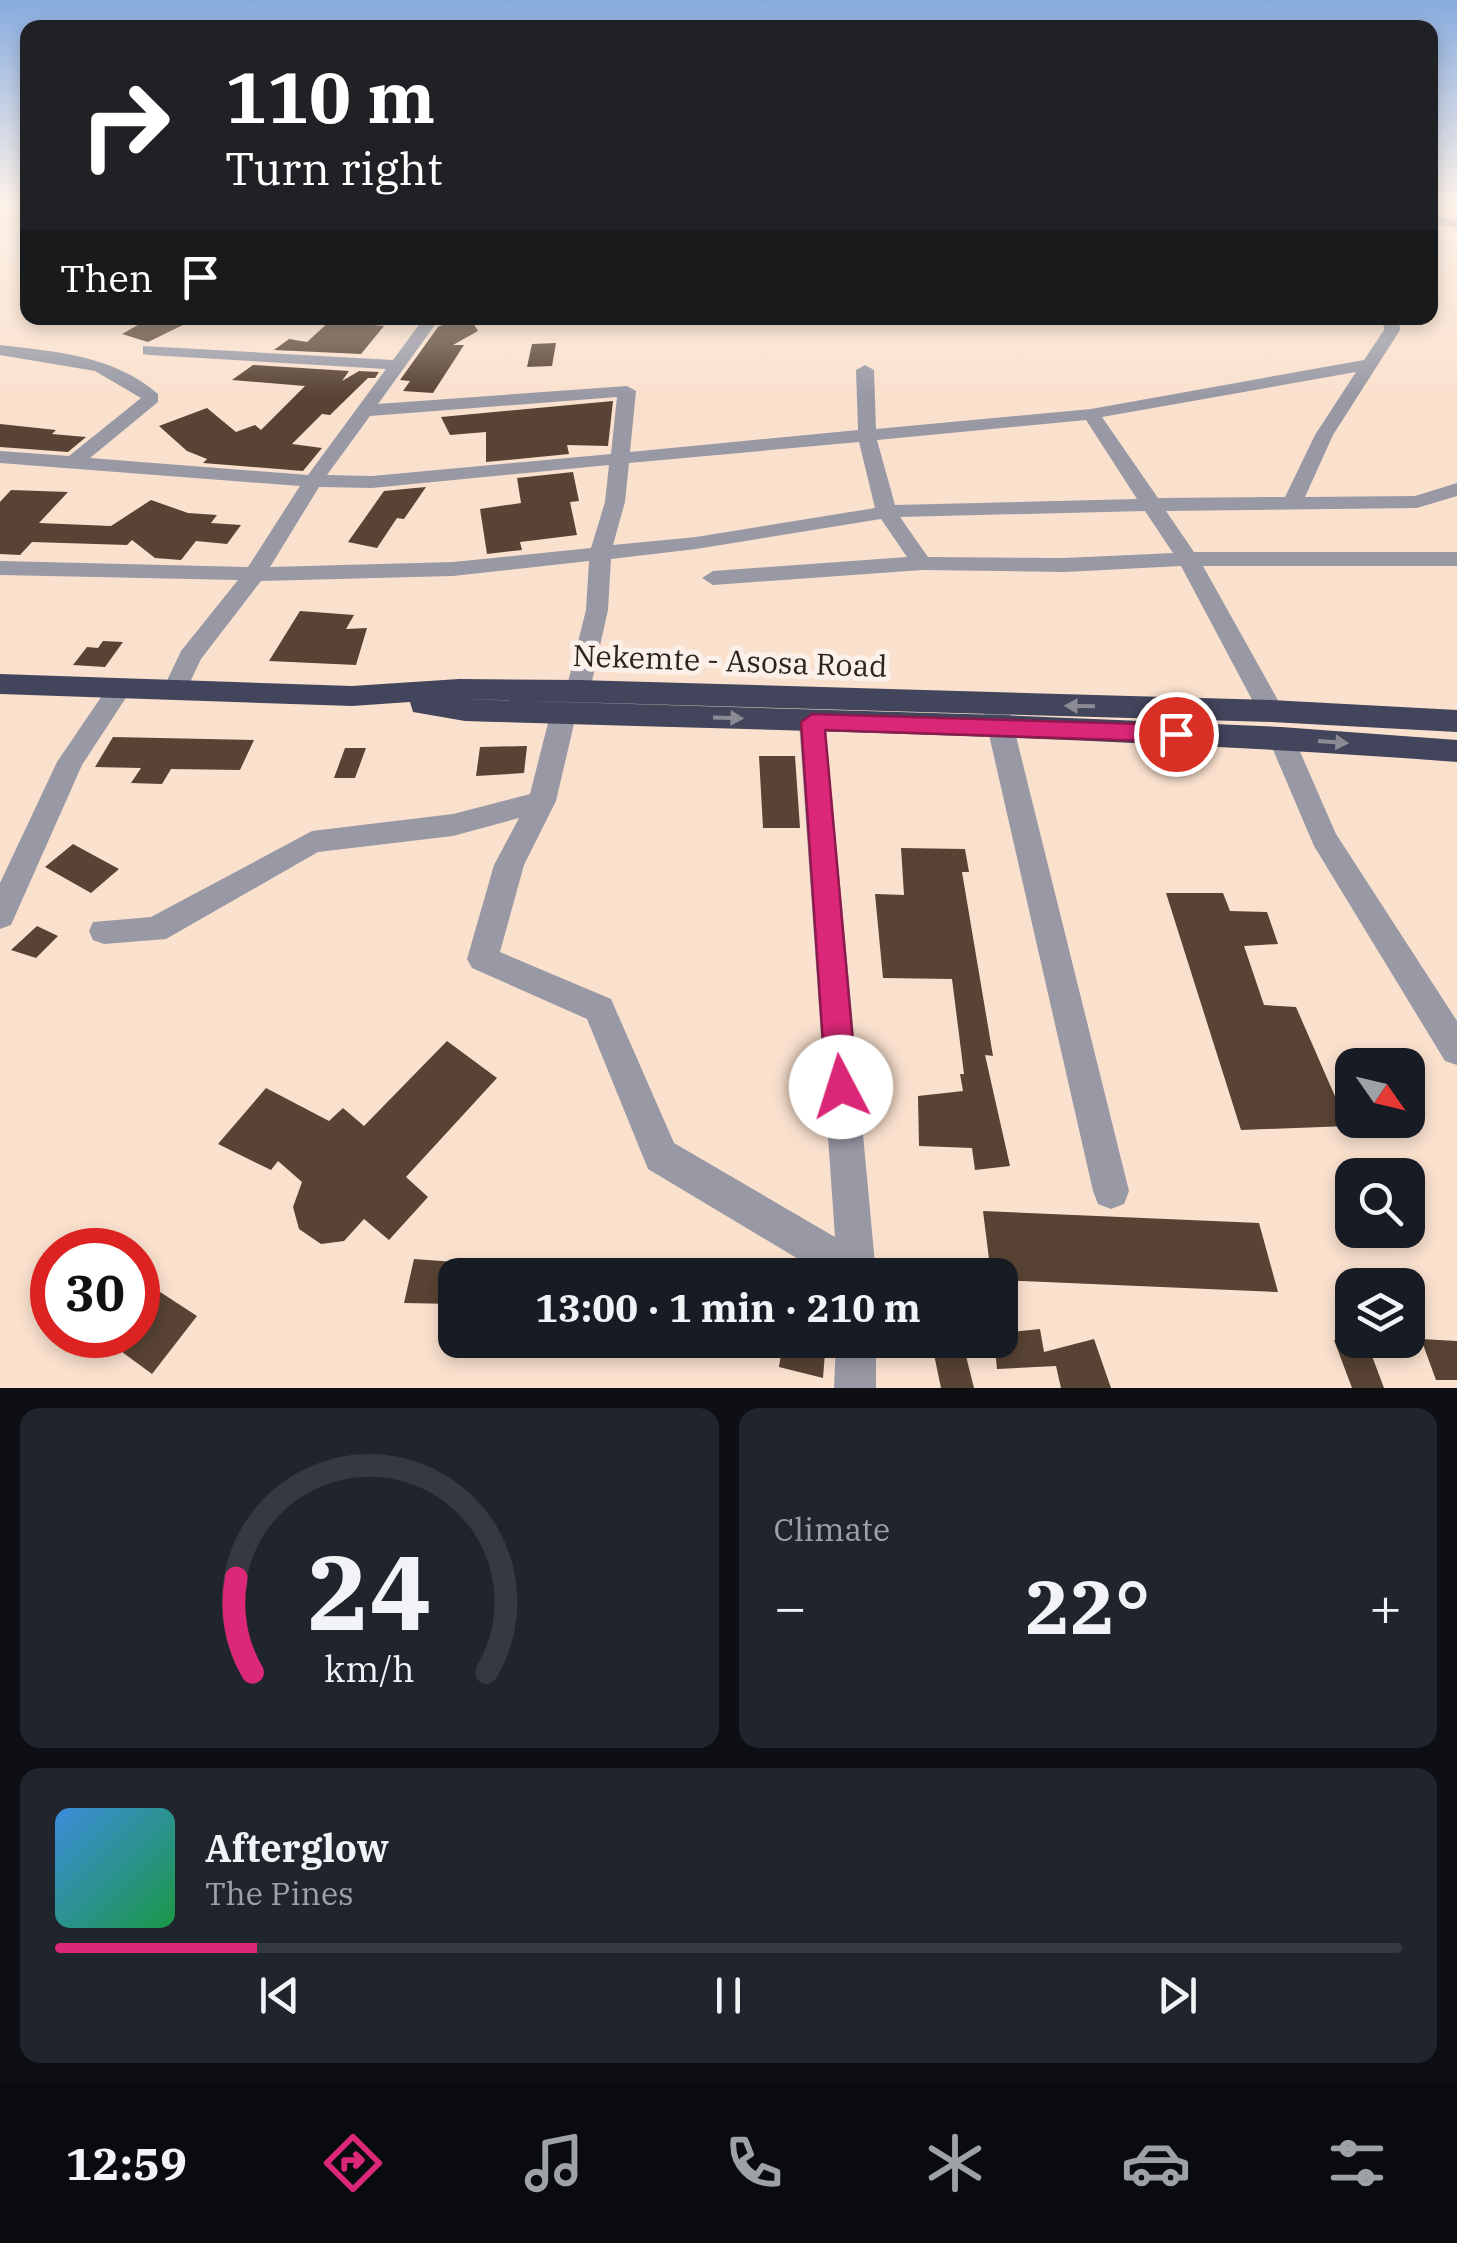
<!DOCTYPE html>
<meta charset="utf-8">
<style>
body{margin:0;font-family:"IBM Plex Serif",serif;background:#20242c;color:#f1f3f6;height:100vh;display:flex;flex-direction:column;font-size:38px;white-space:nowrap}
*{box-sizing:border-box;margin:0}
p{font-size:32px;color:#9ea1a6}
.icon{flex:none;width:55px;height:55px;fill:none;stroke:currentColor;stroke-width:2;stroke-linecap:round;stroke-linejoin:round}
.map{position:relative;height:1388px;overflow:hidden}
.details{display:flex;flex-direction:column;gap:20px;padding:20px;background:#0d0f14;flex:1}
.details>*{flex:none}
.banner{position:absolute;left:20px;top:20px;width:1418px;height:305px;border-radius:20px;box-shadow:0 5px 15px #0003;background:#202124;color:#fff;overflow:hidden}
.needle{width:65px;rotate:124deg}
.fabs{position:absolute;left:1335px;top:1048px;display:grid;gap:20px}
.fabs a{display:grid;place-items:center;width:90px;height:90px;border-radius:20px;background:#171b24;box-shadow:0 5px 15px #0003;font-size:50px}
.speed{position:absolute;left:30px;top:1228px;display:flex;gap:20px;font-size:50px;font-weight:700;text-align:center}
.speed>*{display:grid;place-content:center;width:130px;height:130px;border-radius:50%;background:#171b24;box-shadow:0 5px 15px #0003;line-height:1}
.speed .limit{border:15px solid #d22;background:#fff;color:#111}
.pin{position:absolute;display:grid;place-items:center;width:85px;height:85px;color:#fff;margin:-42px;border:5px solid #fff;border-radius:50%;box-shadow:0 2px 10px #0007}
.me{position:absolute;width:110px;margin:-55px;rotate:355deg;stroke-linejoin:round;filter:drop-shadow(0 0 8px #0008)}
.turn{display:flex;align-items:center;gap:35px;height:210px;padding:0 40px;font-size:45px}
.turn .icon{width:130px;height:130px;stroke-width:2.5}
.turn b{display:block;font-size:70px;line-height:85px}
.then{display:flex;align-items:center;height:95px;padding:0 40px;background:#0003;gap:20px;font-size:38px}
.big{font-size:75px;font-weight:700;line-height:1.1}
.details .card{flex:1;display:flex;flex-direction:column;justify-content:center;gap:15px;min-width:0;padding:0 35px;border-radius:20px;background:#20242c}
.details .dial{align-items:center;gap:0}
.dial svg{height:260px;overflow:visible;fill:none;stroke:#363941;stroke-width:7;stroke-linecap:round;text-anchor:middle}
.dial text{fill:#f1f3f6;stroke:none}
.song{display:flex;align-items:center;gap:30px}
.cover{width:120px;height:120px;border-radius:15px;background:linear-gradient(135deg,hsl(210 70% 55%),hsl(140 70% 35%))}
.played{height:10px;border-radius:5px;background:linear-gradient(90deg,#db2777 15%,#363941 15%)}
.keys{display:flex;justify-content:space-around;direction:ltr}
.heat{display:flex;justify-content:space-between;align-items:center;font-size:55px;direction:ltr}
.details .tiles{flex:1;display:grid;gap:20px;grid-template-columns:1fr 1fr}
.card:last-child{grid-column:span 2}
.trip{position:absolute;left:438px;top:1258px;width:580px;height:100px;border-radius:20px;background:#171b24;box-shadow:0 5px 15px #0003;font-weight:700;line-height:100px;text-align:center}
.tabs{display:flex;height:160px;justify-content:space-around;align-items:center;background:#090b0e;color:#9ea1a6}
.tabs .icon{width:70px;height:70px}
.tabs .selected{color:#db2777}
.tabs b{font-size:45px;color:#f1f3f6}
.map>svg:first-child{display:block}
</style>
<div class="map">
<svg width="1457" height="1388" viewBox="0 0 1457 1388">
<rect width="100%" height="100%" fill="#fae1ce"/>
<path fill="#584334" d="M150 318H157L187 323 148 342 122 334Z
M456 318H470L478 331 453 345H464L433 393 403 391 410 381 400 380 438 327Z
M330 321 384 326 361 354 274 350 289 339 307 342Z
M556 343 552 366 527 367 532 344Z
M253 365 349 371 342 381 359 371 379 372 375 378H368L330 415 322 414 292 444 322 448 303 471 203 463 207 459 187 451 159 426 207 408 236 432 255 425 261 430 305 386 232 380Z
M613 401 608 446 567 445 569 454 486 462V432L450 435 441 417Z
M0 424 56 430 52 434 86 437 68 452 0 447Z
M573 472 579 501 570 502 577 535 520 542 522 550 487 554 480 509 521 503 517 478Z
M426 487 404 519 397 518 377 548 348 542 384 491Z
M11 490 68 492 39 523 111 526 151 500 188 513 217 515 211 523 241 525 227 544 196 541 181 560 155 558 132 540 127 545 32 542 20 555 0 554V502Z
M300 611 354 615 346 629 367 628 356 665 269 661Z
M103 641 123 642 105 667 73 665 87 647 98 648Z
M113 737 254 740 240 770 171 769 162 784 131 783 141 768 95 767Z
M527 746 524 773 476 776 480 747Z
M345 748H366L355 778H334Z
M759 756H795L800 828H763Z
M73 844 119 869 91 893 45 867Z
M901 848 965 849 969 872H962L993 1056 985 1055 1010 1166 975 1170 972 1148 919 1146 918 1096 963 1091 960 1074H964L952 979 883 978 875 894 904 895Z
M1166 893H1223L1230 911 1267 912 1278 944 1244 946 1264 1005 1296 1007 1348 1126 1241 1130Z
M37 926 58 936 36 958 11 950Z
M447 1041 497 1078 406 1177 428 1197 389 1240 364 1219 344 1241 321 1244 299 1229 293 1207 302 1182 278 1161 271 1170 218 1144 266 1088 329 1121 343 1108 364 1126Z
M983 1211 1259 1223 1278 1292 1000 1280V1275H991Z
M414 1259 455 1262V1304L404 1303Z
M154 1288 197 1316 152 1374 99 1335H138V1308Z
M1040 1329 1044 1352 1094 1339 1111 1388H1061L1056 1366 997 1369 994 1340H1000V1333Z
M1421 1339 1457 1341V1380H1436Z
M783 1340H826L823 1378 779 1367Z
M931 1340H962L974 1388H941Z
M1334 1340H1366L1384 1388H1352Z"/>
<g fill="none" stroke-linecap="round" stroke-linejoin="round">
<path fill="#9899a5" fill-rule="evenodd" d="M1430 215 1457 220V228L1430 223Z
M424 318H440L378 404 627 386 636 391 630 452 858 430 856 370 865 365 874 370 876 429 1091 409 1364 360 1384 330 1383 318H1399L1400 330 1333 435 1305 497 1415 496 1457 483V496L1417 508 1166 511 1194 552H1457V566H1203L1284 711 1271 720 1258 711 1181 566 1065 572 922 570 713 585 702 578 713 571 907 557 881 519 696 549 611 559 608 610 590 690 578 698 566 690 586 610 589 561 453 576 261 581 201 659 184 695 175 697 163 689 181 651 238 580 0 575V561L248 567 300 486 0 463V451L69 456 141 398 95 371 0 355V345C57 352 113 355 158 394V402L90 458 308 475 386 369 149 355 143 354V346L393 360ZM1356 372 1315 435 1285 497 1158 498 1102 417ZM617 397 611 454 372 476 327 475 370 416ZM1086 420 1137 499 895 505 877 440ZM859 442 875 508 696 537 613 545 625 502 629 463ZM609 465 605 502 591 548 453 562 270 567 319 487 372 488ZM1145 511 1173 553 1065 558 928 557 900 517Z
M121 679 133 687 82 765 11 925 0 929V883L57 762 112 681Z
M995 695 1008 704 1129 1191 1124 1204 1111 1209 1098 1204 1093 1191 982 704Z
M564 702 577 711 556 801 524 865 500 952 611 999 674 1143 835 1237 799 722 803 716H821L825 722 876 1275H825L648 1169 587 1019 472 968 467 959 494 865 519 818 453 836 318 852 166 939 104 944 93 940 89 931 93 922 151 917 312 831 453 814 530 794 551 711Z
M1281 729 1290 731 1294 738 1336 834 1457 1021V1065L1445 1061 1314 846 1268 738 1272 731Z
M836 1340H876V1388H834Z"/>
<path fill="#42455b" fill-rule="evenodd" d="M0 674 352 686 459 679 578 680 1271 700 1457 710V732L1271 722 463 699 1000 715 1281 727 1457 740V762C1127 737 796 731 465 721L413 712 410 702 352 706 0 694Z"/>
</g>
<defs><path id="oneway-solid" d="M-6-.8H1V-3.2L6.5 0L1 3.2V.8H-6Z" transform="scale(2.5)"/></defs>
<g fill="#8c8a94">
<use href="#oneway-solid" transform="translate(1080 706) rotate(-179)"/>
<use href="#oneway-solid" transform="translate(728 718) rotate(2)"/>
<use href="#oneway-solid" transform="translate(1333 742) rotate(4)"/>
</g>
<linearGradient id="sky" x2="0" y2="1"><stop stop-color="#87abde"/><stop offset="0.51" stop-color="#fdf2e9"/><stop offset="1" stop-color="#fdf2e9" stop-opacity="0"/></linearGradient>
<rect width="1457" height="396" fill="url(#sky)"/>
<path fill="#db2777" stroke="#8e194d" stroke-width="2.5" d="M812 714 1176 725 1187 734 1176 742 825 730 857 1087 852 1097 841 1102 830 1097 826 1087 801 722Z"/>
<g text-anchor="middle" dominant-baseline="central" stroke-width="10" stroke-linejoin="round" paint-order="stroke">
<g font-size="30" fill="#2d231d" stroke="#fbf1ea">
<text transform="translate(730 660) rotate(2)">Nekemte - Asosa Road</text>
</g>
</g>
</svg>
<div class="fabs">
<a><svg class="needle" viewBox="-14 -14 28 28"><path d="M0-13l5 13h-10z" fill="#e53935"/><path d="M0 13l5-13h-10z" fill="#9ea1a6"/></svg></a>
<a><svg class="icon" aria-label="search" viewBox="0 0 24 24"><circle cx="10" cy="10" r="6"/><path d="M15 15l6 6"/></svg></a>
<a><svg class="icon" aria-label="layers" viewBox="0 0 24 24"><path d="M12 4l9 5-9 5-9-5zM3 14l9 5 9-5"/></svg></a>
</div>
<div class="speed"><div class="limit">30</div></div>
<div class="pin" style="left:1176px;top:734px;background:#d93025"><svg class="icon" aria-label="arrive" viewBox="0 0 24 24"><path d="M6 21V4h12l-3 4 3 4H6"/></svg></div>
<svg class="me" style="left:841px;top:1087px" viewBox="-20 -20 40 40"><circle r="19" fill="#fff"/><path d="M0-13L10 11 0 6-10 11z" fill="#db2777"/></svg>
<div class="trip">13:00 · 1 min · 210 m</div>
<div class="banner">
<div class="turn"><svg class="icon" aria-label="right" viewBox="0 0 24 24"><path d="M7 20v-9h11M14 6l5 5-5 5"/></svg><div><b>110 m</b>Turn right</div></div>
<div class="then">Then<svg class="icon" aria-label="arrive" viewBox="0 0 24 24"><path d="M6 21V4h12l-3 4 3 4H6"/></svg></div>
</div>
</div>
<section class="details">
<div class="tiles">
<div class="card dial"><svg viewBox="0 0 100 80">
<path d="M14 69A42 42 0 1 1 86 69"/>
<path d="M14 69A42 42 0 0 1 9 40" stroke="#db2777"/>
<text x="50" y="56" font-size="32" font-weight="700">24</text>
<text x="50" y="72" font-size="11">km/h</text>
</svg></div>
<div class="card"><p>Climate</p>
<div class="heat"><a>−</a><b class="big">22°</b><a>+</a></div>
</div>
<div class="card">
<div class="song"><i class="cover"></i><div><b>Afterglow</b><p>The Pines</p></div></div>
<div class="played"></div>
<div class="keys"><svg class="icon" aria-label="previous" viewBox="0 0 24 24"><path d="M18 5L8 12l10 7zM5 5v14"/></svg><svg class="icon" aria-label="pause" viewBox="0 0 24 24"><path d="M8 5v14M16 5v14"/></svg><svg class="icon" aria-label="next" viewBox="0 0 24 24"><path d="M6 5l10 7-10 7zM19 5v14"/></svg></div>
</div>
</div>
</section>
<nav class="tabs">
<b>12:59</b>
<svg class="icon selected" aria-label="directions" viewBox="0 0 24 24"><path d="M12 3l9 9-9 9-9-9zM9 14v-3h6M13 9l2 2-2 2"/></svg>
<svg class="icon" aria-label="music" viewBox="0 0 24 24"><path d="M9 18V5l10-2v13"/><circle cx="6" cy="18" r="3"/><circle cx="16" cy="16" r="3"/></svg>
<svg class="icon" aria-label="phone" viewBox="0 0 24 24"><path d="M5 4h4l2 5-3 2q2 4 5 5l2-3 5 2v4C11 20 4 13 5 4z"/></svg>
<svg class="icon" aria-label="climate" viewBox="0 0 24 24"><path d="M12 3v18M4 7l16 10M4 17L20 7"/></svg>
<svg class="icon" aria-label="car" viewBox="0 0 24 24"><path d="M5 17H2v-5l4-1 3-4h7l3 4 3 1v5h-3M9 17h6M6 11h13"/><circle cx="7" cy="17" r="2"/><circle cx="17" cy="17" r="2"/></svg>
<svg class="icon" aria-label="filters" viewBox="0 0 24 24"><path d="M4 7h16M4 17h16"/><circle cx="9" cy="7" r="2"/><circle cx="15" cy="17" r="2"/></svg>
</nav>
